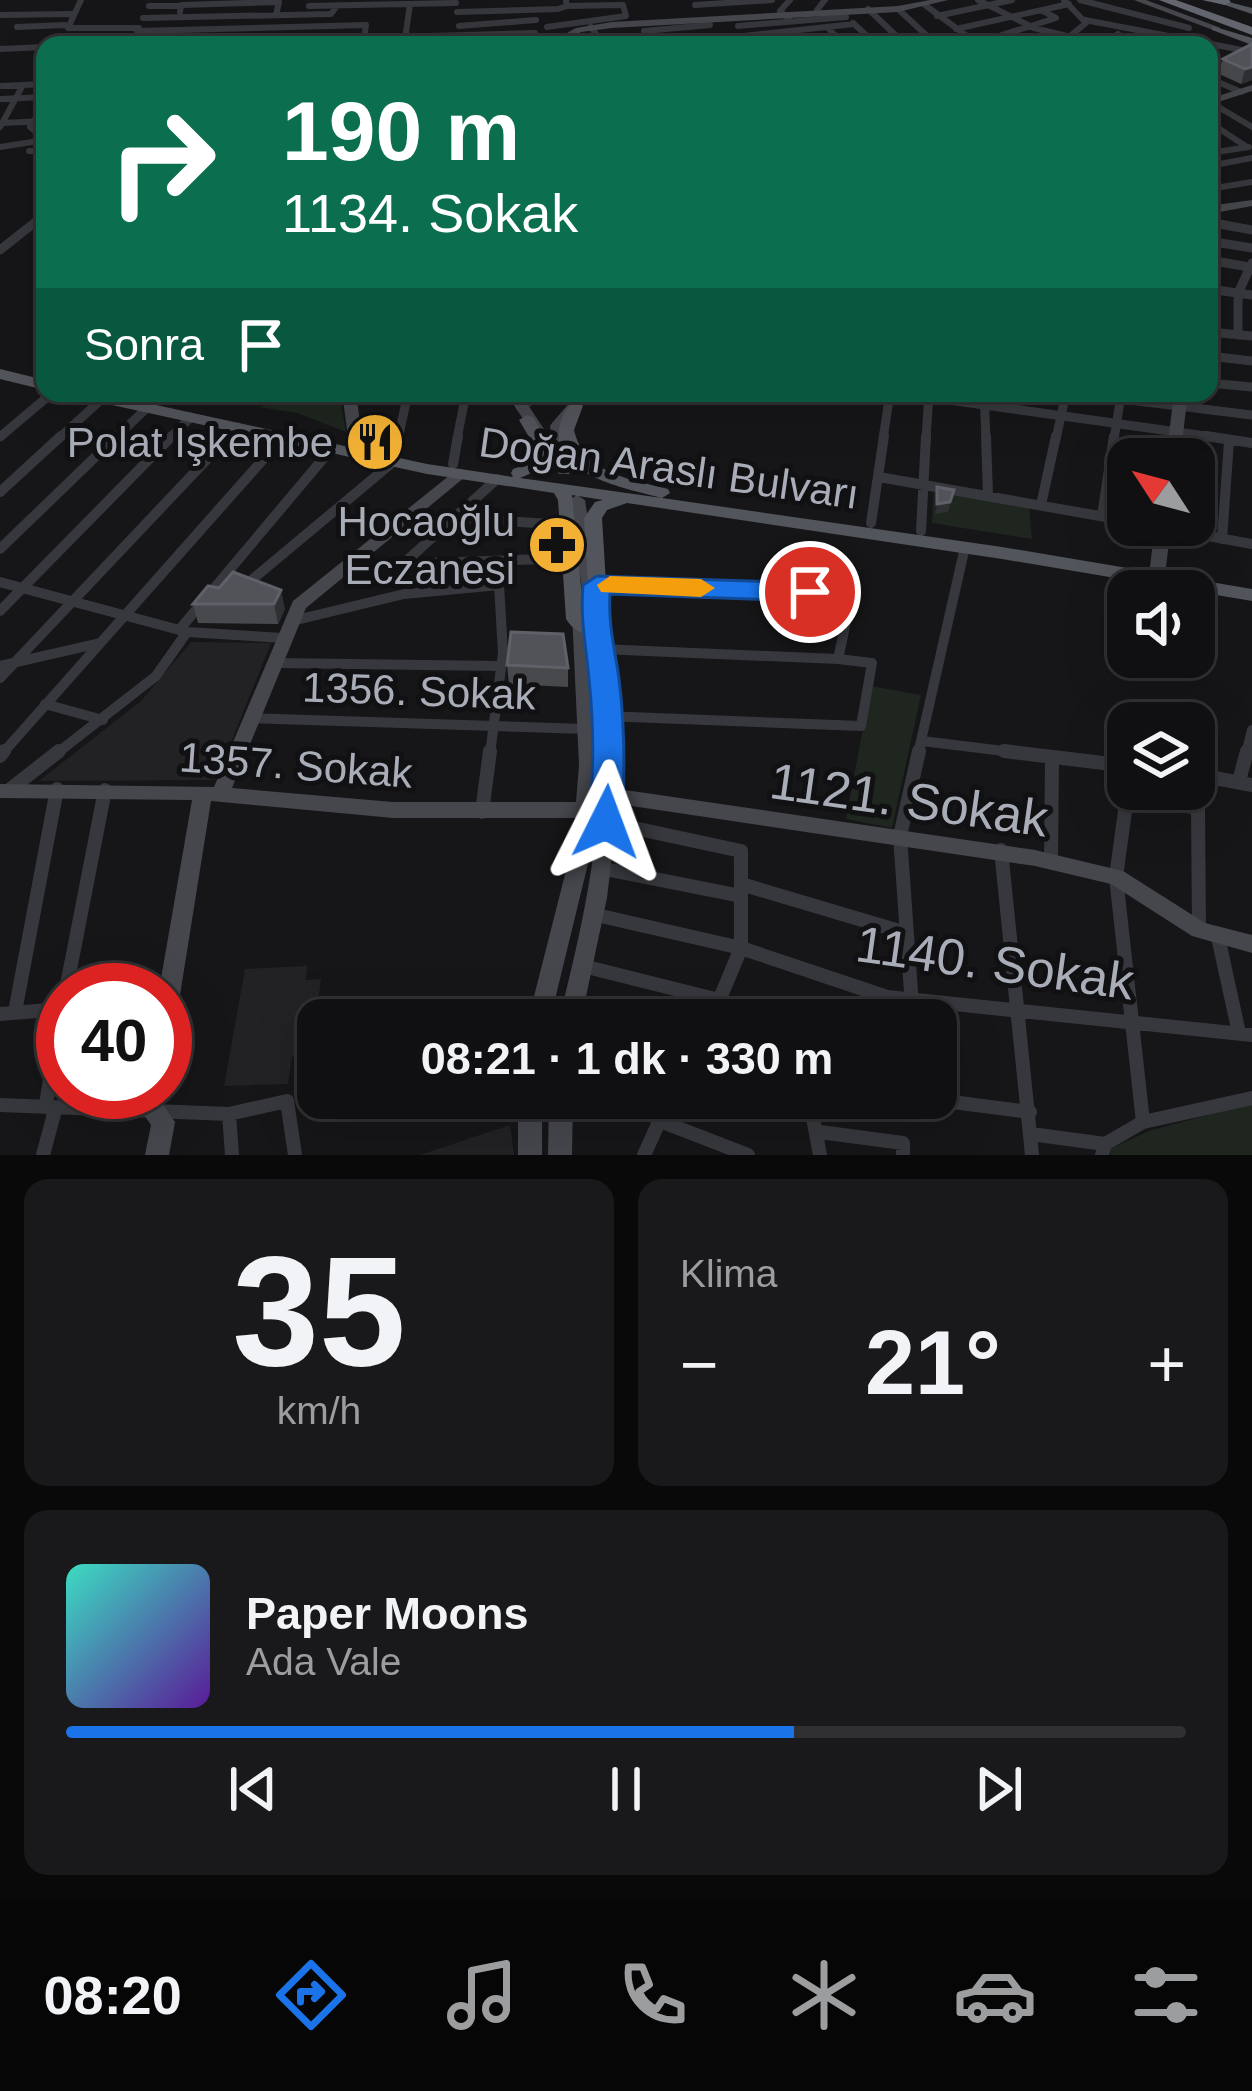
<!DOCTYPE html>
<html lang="tr">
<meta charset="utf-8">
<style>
body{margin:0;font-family:Arial,sans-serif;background:#19191b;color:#f1f3f6;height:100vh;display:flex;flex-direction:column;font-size:45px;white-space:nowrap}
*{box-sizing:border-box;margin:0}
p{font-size:39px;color:#9c9d9f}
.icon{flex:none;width:66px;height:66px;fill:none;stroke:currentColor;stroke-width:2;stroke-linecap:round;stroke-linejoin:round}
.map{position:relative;height:1155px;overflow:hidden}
.drawer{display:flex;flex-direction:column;gap:24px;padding:24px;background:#09090a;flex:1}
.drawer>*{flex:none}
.top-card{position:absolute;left:36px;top:36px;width:1182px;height:366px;border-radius:24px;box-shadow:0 12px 48px #0002,0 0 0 3px #303032;background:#0b6e4f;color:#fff;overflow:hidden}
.needle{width:78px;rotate:306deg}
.buttons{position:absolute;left:1107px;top:438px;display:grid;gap:24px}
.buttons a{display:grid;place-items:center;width:108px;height:108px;border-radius:24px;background:#101012;box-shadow:0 12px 48px #0002,0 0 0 3px #303032;font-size:60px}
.speed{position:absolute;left:36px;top:963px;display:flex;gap:24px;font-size:60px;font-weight:700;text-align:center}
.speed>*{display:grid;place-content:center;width:156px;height:156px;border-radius:50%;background:#101012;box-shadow:0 12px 48px #0002,0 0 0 3px #303032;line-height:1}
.speed .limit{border:18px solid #d22;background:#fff;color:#111}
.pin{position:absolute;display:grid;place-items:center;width:102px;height:102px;color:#fff;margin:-51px;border:6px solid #fff;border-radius:50%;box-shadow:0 3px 12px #0007}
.me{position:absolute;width:132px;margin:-66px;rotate:3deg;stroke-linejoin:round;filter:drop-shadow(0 0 9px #0008)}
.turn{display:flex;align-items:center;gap:42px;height:252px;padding:0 48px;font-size:54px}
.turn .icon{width:156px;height:156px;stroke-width:2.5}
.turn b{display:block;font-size:84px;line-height:102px}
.then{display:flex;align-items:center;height:114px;padding:0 48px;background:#0003;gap:24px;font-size:45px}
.big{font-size:90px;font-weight:800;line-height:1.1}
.drawer .tile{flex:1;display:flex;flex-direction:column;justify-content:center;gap:18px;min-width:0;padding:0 42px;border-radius:24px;background:#19191b}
.drawer .dial{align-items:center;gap:0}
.dial b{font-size:156px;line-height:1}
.song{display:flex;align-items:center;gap:36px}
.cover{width:144px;height:144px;border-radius:18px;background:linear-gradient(135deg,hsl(170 70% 55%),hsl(270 70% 35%))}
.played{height:12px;border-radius:6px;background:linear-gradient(90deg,#1a73e8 65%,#303032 65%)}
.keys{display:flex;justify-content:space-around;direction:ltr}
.heat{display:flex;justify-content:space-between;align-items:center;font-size:66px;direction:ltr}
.drawer .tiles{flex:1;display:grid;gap:24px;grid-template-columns:1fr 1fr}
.tile:last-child{grid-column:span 2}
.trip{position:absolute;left:297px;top:999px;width:660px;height:120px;border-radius:24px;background:#101012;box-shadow:0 12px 48px #0002,0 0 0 3px #303032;font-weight:800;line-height:120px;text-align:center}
.menu{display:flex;height:192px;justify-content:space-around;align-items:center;background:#060607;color:#9c9d9f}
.menu .icon{width:84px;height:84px}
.menu .current{color:#1a73e8}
.menu b{font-size:54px;color:#f1f3f6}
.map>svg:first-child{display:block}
</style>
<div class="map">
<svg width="1252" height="1155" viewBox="0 0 1252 1155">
<rect width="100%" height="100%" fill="#161618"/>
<path fill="#222225" d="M191 642 271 643 216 780 39 781 141 701Z
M307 966 306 980 321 979 311 1056 292 1057 288 1084 224 1086 245 969Z
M510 1125 514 1155H420Z"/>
<path fill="#1e261f" d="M281 393H339L346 432 297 413 259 407 276 401Z
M934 489 1029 508 1032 539 932 523Z
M871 686 921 695 892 828 846 819Z
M1252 1103V1155H1111L1110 1149 1149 1131Z"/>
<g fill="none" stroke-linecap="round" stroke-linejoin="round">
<path stroke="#37383d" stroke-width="6" d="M81 0 68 28H139
M978 0 1034 28 1071 37
M1080 0 1189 28
M182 5 279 2 276 15
M695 5 772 0
M925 5 967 36 1000 45
M149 6H181L180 12
M309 6 456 3
M868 9 906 45
M898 9 937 45
M817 10 825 0
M457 12 558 9 567 6 566 0
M0 15 72 14
M937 16 1012 0
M143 18 331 14 337 6
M789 19 780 11 790 0
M1085 20 1247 51
M853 23 877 45
M459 26 536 20
M738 26 846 17
M17 27 65 25
M547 27 626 16 623 5 567 6
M591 27 604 45
M827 27 845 45
M956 29 1069 4
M137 31 366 25 364 39
M644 31 710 25
M1117 35 1165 44
M1010 36 1053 45
M405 39 410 4
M1068 39 1093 45
M983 41 1056 18 1043 11
M113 45 535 33
M660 45 854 24
M1059 45 1086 23 1064 0
M1100 45 1118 34
M0 49 45 47
M1209 71 1233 59
M1209 78 1241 92
M0 86 45 84
M0 99 45 97
M1210 102 1252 127
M45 104 30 127 45 139
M1209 122 1247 147
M2 123 45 121
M0 127 23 85
M0 147 45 140
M29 151H45
M1209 153 1249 147
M1209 166 1252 158
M1209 189 1252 182"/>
<path stroke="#37383d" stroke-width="9" d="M1209 222 1252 230
M1209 241 1252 248
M0 250 43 216
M1209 260 1249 267
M1209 289 1252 295
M1209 332 1252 336
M1238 335V293L1252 263
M1209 356 1252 361
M1209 383 1252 387
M899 393 1227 439
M984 393 986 439
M1121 399 1252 415
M520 407 544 393
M0 437 52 393
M58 439 103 398
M114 439 148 407
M169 439 191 417
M226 439 238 427
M398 439 408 393
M457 439 466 393
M883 439 890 393
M926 439 929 393
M1056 439 1066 393
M1114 439 1121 395"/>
<path stroke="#37383d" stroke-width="10" d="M986 436 988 495
M1206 436 1252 443
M395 453 399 436
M453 464 458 436
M879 477 1128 521
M0 492 61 436
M1041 505 1056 436
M1102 516 1114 436
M458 518 566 525
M871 523 884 436
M1149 525 1252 544
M921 531 926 436
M1222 539 1229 441
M0 549 117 436
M403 564 497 479
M345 566 572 558
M0 582 187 632 284 638
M253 585 248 583 393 462
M597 585 852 594 838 659 872 663 861 726 604 716
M0 611 172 436
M292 621 404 594 499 585 503 653 490 754
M179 630 332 448
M600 649 838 659
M275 663 501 666
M0 666 100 643
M0 678 229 436
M45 704 103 720
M250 718 586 729
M922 741 1029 754
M2 754 283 437
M56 754 156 676 187 632
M918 754 965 547
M1246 754 1252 730"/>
<path stroke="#37383d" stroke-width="14" d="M1004 751 1128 766
M0 756 4 751
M1194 774 1252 785
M1239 781 1247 751
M1128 789 1116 877 1143 1122
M8 791 59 751
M1129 795 1198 808 1199 930
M482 812 490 751
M606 822 741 851V948L711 1020
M1001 850 1032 1155
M1051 861 1052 759
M600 868 741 896
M741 884 906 933
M592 914 741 948 887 997 1252 1035
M1218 937 1239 1033
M583 966 723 1001 771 1020
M66 990 105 790
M15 1012 57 789
M0 1014 62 1009
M913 1020 900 836 919 751
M647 1098 668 1102
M799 1098 811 1107 820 1155
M921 1098 1030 1112
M0 1105 229 1114 287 1101 295 1155
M229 1114 232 1155
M660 1121 748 1155
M820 1132 903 1143V1155
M1031 1134 1105 1144
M43 1155 54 1114 46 1104 63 1003
M644 1155 670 1098
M1102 1155 1105 1144 1143 1122 1252 1098"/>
<path fill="#45474d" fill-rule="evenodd" d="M930 0H948L898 12 612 28 581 32 557 45H545L576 28 612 22 898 6Z
M1134 0H1146L1221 28 1213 30Z
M1252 85V91L1209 105V99Z
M1252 200V206L1209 214V206Z
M342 393H356L363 444 361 447 356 448 349 444Z
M506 393H520L552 441 550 426 552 423 578 393H593L564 427 568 455 564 459 572 471 569 474H559Z
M1174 393H1188L1180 459H1166Z
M460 469 465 471 468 474 465 477 306 608 232 788 393 802H576L579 765 572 613 574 609H585L569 500 577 495 585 500C599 596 620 692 618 789L1035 850 1123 871 1205 923 1252 935V953L1192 936 1111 884 1035 866 618 804 607 898 581 1020H559C576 951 593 881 598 810 602 757 597 704 591 652L597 765 593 843 550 1020H528L573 843 575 818H393L211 801 176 1020 173 1027 165 1030V990H159L192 800 0 798V784L214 787 293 601 455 471Z
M1155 525H1171L1166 567 1158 572 1150 567Z
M141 1092H165L162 1103 175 1122 169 1155H145L151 1125 138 1106Z
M518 1098H542V1155H518Z
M549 1098H573L572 1155H548Z"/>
<path fill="#53555c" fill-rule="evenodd" d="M1221 0 1252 8V14L1222 4Z
M1212 26 1252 38V45L1212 30Z
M0 369 45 380V390L0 379Z
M72 393H101L427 464 513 477 511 473 513 469 542 459 519 420 527 415 533 417 559 461 520 478 662 498C628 489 548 475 560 425 563 414 566 407 575 401L583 406 574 430C584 474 630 479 668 489L670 493 662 498 1002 547 1252 589V601L1002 559 627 503 607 510 602 518 608 616 601 633C586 637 574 632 566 619L558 500 554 493 427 474 80 398ZM572 495 603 500 595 502 584 518 590 616 588 621 584 617Z"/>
<path fill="#63666e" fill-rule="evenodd" d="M1159 0H1176L1252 27V35Z
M1202 0H1229L1231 2 1225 5Z"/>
</g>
<path fill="#47494d" d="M1252 44V80L1241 84 1219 74 1223 59Z
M233 572 285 609 278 624 198 623 193 604 219 588Z
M507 665 568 668V687L509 684Z"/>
<path fill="#2f3033" d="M1252 67V80L1241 84 1245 69Z
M954 490 948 512 935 514 937 504Z
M281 590 285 609 278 624 274 604Z"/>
<path fill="#525359" stroke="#5f6168" stroke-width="3" d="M1252 44V67L1245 69 1223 59Z
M937 487 954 490 950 502 937 504Z
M233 572 281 590 274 604H193L208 586 219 588Z
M511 632 563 634 568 668 507 665Z"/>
<path fill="#1a73e8" stroke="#114b97" stroke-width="3" d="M597 576 810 583 824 592 810 601 610 594C608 625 615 649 619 679 625 726 625 774 622 822L606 835 589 822C594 775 594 727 589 679 586 646 580 619 583 585Z"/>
<path fill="#f59e0b" d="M610 576 701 579 715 588 701 597 601 592 597 585Z"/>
<defs>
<symbol id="restaurant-disc" viewBox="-11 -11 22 22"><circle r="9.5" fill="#f2b134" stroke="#111113"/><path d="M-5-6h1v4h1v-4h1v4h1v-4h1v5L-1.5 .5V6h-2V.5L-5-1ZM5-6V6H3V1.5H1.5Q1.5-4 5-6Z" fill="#111"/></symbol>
<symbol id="pharmacy-disc" viewBox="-11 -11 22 22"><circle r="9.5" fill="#f2b134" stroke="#111113"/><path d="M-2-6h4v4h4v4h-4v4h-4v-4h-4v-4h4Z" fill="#111"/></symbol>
</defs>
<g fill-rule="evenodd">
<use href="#restaurant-disc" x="342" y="409" width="66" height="66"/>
<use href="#pharmacy-disc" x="524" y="512" width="66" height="66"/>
</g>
<g text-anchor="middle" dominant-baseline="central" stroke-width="10" stroke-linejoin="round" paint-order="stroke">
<g font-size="42" fill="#a8adb8" stroke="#111113" text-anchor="end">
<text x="333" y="442">Polat Işkembe</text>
<text x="515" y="521">Hocaoğlu<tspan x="515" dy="48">Eczanesi</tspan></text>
</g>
<g font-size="42" fill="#a8adb8" stroke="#111113">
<text transform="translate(669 468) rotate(8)">Doğan Araslı Bulvarı</text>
<text transform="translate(419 691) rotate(2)">1356. Sokak</text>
<text transform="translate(296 765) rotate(4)">1357. Sokak</text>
</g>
<g font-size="51" fill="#a8adb8" stroke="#111113">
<text transform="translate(909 800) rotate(8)">1121. Sokak</text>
<text transform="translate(995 963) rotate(8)">1140. Sokak</text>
</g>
</g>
</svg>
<div class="buttons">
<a><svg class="needle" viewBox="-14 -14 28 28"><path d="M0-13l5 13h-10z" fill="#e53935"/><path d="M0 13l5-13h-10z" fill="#9c9d9f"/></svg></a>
<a><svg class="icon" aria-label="sound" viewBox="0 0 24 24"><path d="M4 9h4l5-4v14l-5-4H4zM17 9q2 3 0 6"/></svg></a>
<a><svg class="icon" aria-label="layers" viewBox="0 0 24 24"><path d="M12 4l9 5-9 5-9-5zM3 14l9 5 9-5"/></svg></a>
</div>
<div class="speed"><div class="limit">40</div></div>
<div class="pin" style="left:810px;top:592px;background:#d93025"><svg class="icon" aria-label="arrive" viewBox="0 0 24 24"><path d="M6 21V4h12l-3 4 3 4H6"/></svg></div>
<svg class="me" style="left:606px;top:822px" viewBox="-20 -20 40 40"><path d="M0-17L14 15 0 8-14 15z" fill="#1a73e8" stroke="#fff" stroke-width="4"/></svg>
<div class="trip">08:21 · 1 dk · 330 m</div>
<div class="top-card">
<div class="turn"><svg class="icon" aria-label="right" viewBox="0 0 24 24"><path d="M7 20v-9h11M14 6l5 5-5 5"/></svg><div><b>190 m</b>1134. Sokak</div></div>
<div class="then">Sonra<svg class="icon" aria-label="arrive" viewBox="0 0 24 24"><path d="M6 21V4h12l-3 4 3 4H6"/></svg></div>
</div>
</div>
<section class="drawer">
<div class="tiles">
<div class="tile dial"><b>35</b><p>km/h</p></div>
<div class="tile"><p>Klima</p>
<div class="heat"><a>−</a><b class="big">21°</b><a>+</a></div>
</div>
<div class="tile">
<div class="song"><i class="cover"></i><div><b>Paper Moons</b><p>Ada Vale</p></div></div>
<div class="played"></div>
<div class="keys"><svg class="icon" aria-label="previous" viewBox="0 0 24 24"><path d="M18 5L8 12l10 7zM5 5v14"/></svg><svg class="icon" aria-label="pause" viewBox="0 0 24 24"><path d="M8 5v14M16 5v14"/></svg><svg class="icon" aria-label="next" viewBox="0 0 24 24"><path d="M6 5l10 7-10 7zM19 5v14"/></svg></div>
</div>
</div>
</section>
<nav class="menu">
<b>08:20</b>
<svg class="icon current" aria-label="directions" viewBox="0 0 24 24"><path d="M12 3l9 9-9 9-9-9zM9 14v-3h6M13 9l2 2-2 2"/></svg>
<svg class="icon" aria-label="music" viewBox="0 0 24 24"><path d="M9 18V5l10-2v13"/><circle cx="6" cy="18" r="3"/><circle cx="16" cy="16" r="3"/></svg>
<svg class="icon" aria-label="phone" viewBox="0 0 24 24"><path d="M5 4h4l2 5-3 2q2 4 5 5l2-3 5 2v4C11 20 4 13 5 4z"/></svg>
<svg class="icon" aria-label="climate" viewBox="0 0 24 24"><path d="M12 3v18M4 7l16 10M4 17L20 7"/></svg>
<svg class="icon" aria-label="car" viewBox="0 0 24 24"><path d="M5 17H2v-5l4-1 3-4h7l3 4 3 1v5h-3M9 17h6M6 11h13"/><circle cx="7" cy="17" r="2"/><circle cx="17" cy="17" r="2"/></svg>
<svg class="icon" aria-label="filters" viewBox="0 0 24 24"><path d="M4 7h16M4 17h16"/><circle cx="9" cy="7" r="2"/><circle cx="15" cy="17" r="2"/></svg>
</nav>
